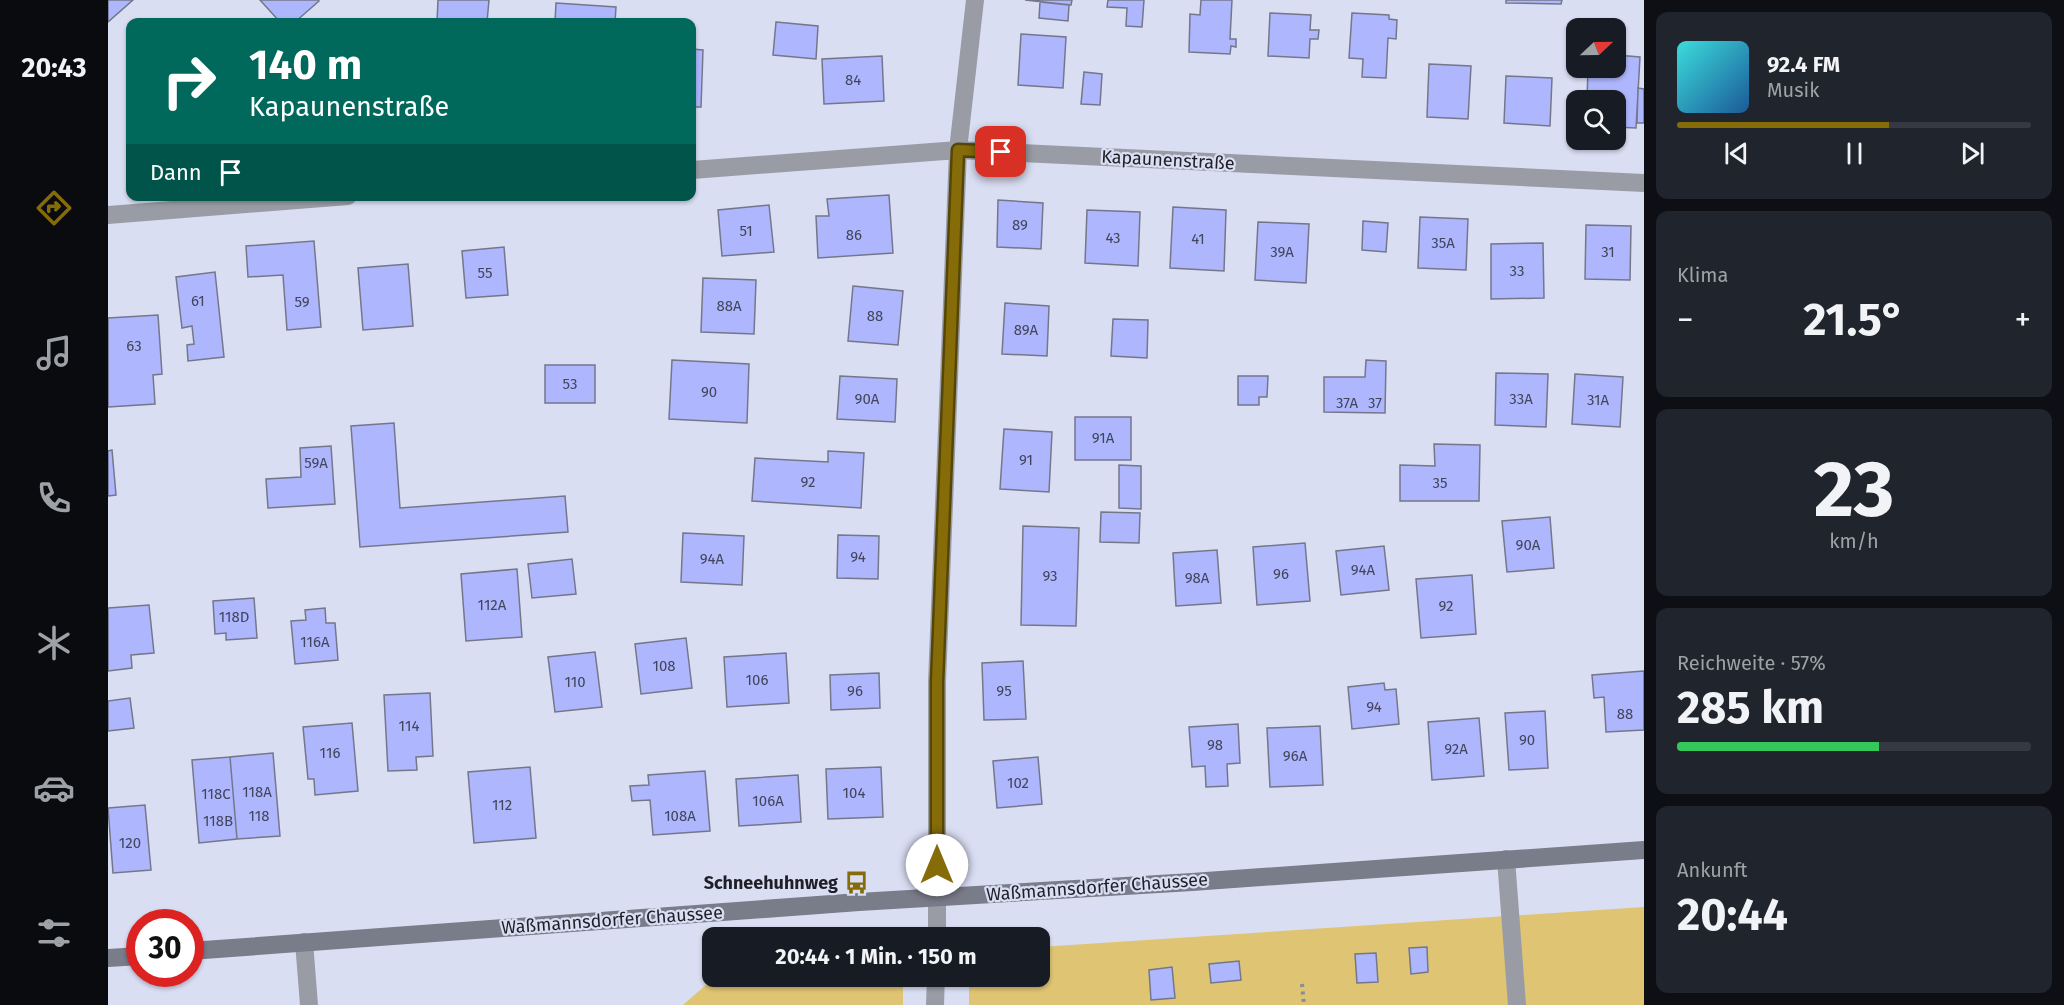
<!DOCTYPE html>
<html lang="de">
<meta charset="utf-8">
<style>
body{margin:0;font-family:"Fira Sans",sans-serif;background:#20242c;color:#f1f3f6;height:100vh;display:flex;flex-direction:column;font-size:22px;white-space:nowrap}
*{box-sizing:border-box;margin:0}
p{font-size:20px;color:#9ea1a6}
.icon{flex:none;width:33px;height:33px;fill:none;stroke:currentColor;stroke-width:2;stroke-linecap:round;stroke-linejoin:round}
.map{position:relative;flex:1;overflow:hidden}
.details{display:flex;flex-direction:column;gap:12px;padding:12px;background:#0d0f14;width:420px}
.details>*{flex:none}
.top-card{position:absolute;left:18px;top:18px;width:570px;height:183px;border-radius:12px;box-shadow:0 2px 4px #0004;background:#00695c;color:#fff;overflow:hidden}
.needle{width:39px;rotate:68deg}
.fabs{position:absolute;left:1458px;top:18px;display:grid;gap:12px}
.fabs a{display:grid;place-items:center;width:60px;height:60px;border-radius:12px;background:#171b24;box-shadow:0 2px 4px #0004;font-size:30px}
.speed{position:absolute;left:18px;top:909px;display:flex;gap:12px;font-size:30px;font-weight:700;text-align:center}
.speed>*{display:grid;place-content:center;width:78px;height:78px;border-radius:50%;background:#171b24;box-shadow:0 2px 4px #0004;line-height:1}
.speed .limit{border:9px solid #d22;background:#fff;color:#111}
.pin{position:absolute;display:grid;place-items:center;width:51px;height:51px;color:#fff;margin:-26px;border-radius:12px;box-shadow:0 3px 9px #0006}
.me{position:absolute;width:66px;margin:-33px;rotate:0deg;stroke-linejoin:round;filter:drop-shadow(0 0 4px #0008)}
.turn{display:flex;align-items:center;gap:21px;height:126px;padding:0 24px;font-size:27px}
.turn .icon{width:78px;height:78px;stroke-width:2.5}
.turn b{display:block;font-size:42px;line-height:51px}
.then{display:flex;align-items:center;height:57px;padding:0 24px;background:#0003;gap:12px;font-size:22px}
.big{font-size:45px;font-weight:700;line-height:1.1}
.details .card{flex:1;display:flex;flex-direction:column;justify-content:center;gap:9px;min-width:0;padding:0 21px;border-radius:12px;background:#20242c}
.details .dial{align-items:center;gap:0}
.dial b{font-size:78px;line-height:1}
.song{display:flex;align-items:center;gap:18px}
.cover{width:72px;height:72px;border-radius:9px;background:linear-gradient(135deg,hsl(180 70% 55%),hsl(210 70% 35%))}
.played{height:6px;border-radius:3px;background:linear-gradient(90deg,#856c09 60%,#363941 60%)}
.keys{display:flex;justify-content:space-around;direction:ltr}
.heat{display:flex;justify-content:space-between;align-items:center;font-size:33px;direction:ltr}
.charge{height:9px;border-radius:4px;background:linear-gradient(90deg,#34c759 57%,#363941 0)}
.trip{position:absolute;left:594px;top:927px;width:348px;height:60px;border-radius:12px;background:#171b24;box-shadow:0 2px 4px #0004;font-weight:700;line-height:60px;text-align:center}
main{display:flex;flex:1;min-height:0}
.tabs{display:flex;flex-direction:column;width:108px;justify-content:space-around;align-items:center;background:#090b0e;color:#9ea1a6}
.tabs .icon{width:42px;height:42px}
.tabs .on{color:#856c09}
.tabs b{font-size:27px;color:#f1f3f6}
.map>svg:first-child{display:block}
</style>
<main>
<nav class="tabs">
<b>20:43</b>
<svg class="icon on" aria-label="directions" viewBox="0 0 24 24"><path d="M12 3l9 9-9 9-9-9zM9 14v-3h6M13 9l2 2-2 2"/></svg>
<svg class="icon" aria-label="music" viewBox="0 0 24 24"><path d="M9 18V5l10-2v13"/><circle cx="6" cy="18" r="3"/><circle cx="16" cy="16" r="3"/></svg>
<svg class="icon" aria-label="phone" viewBox="0 0 24 24"><path d="M5 4h4l2 5-3 2q2 4 5 5l2-3 5 2v4C11 20 4 13 5 4z"/></svg>
<svg class="icon" aria-label="climate" viewBox="0 0 24 24"><path d="M12 3v18M4 7l16 10M4 17L20 7"/></svg>
<svg class="icon" aria-label="car" viewBox="0 0 24 24"><path d="M5 17H2v-5l4-1 3-4h7l3 4 3 1v5h-3M9 17h6M6 11h13"/><circle cx="7" cy="17" r="2"/><circle cx="17" cy="17" r="2"/></svg>
<svg class="icon" aria-label="filters" viewBox="0 0 24 24"><path d="M4 7h16M4 17h16"/><circle cx="9" cy="7" r="2"/><circle cx="15" cy="17" r="2"/></svg>
</nav>
<div class="map">
<svg width="1536" height="1005" viewBox="0 0 1536 1005">
<rect width="100%" height="100%" fill="#dadef3"/>
<path fill="#dec473" d="M1536 907V1005H861V977L932 976V947Z
M788 977 795 981V1005H575L607 977Z"/>
<path fill="#aeb7fd" stroke="#74778a" stroke-width="1.5" d="M0 0H25L0 22Z
M152 0H210L211 1 187 22H172Z
M330 0H381L379 22H329Z
M917 0H964L963 5Z
M1000 0H1036L1034 27 1018 26 1019 8 999 7Z
M1093 0H1124L1122 39H1128V47L1123 46 1122 54 1081 52 1082 14 1092 15Z
M1398 0H1454L1453 4 1398 3Z
M932 2 961 5 960 21 931 18Z
M448 3 508 7 507 22H447Z
M1162 13 1203 15 1202 30H1211L1210 39H1202L1201 58 1160 56Z
M1244 13 1281 15V19L1289 20 1288 39 1280 38 1278 78 1254 77 1255 59 1241 58Z
M668 22 710 26 708 59 665 55Z
M913 34 958 37 955 88 910 85Z
M584 49 595 50 593 107H584Z
M1508 55 1532 57 1528 128 1508 127V100H1479L1480 68H1508Z
M774 56 776 101 716 104 714 59Z
M1321 64 1363 66 1360 119 1319 117Z
M976 72 994 74 992 105 973 104Z
M1398 76 1444 78 1442 126 1396 123Z
M1530 88 1536 89V123H1529Z
M781 195 785 253 710 258 708 216H721L719 199Z
M890 200 935 203 933 249 889 247Z
M661 205 666 252 614 256 610 210Z
M1065 207 1118 210 1116 271 1062 268Z
M979 210 1032 212 1030 266 977 263Z
M1312 217 1360 219 1358 270 1310 268Z
M1255 221 1280 223 1278 252 1254 250Z
M1150 222 1201 224 1198 283 1147 280Z
M1478 225 1523 226 1522 280 1477 279Z
M206 241 213 327 179 330 175 275 140 277 138 246Z
M1435 243 1436 298 1383 299V244Z
M396 247 400 295 358 298 354 251Z
M300 264 305 326 255 330 250 268Z
M107 272 116 357 80 361 79 345 86 344 84 326 74 328 68 277Z
M595 278 648 280 646 334 593 332Z
M745 286 795 291 790 345 740 341Z
M897 303 941 306 939 356 894 354Z
M50 315 54 374 45 375 47 404 0 407V318Z
M1005 319 1040 320 1039 358 1003 356Z
M564 360 641 364 639 423 561 419Z
M1258 360 1278 361 1277 413 1216 412V377H1257Z
M437 365H487V403H437Z
M1388 373 1440 374 1438 427 1387 425Z
M1467 374 1515 377 1512 427 1464 424Z
M732 376 789 379 787 422 729 419Z
M1130 376H1160L1159 397H1151V405H1130Z
M967 417H1023V460H967Z
M286 423 292 508 457 496 460 532 252 547 243 426Z
M896 429 944 432 941 492 892 489Z
M1326 444 1372 445 1371 501H1292V465L1327 466Z
M223 446 227 504 160 508 158 479 193 477 192 448Z
M4 450 8 495 0 496V451Z
M720 451 756 453 753 508 644 501 647 458 720 462Z
M1011 465 1033 466V509L1011 508Z
M993 512 1032 513 1031 543 992 542Z
M1442 517 1446 568 1399 572 1394 521Z
M915 526 971 528 968 626 913 625Z
M575 533 636 536 634 585 573 582Z
M730 535 771 536 770 579 729 578Z
M1197 543 1202 601 1149 605 1145 547Z
M1276 546 1281 590 1233 595 1228 551Z
M1109 550 1113 603 1068 606 1065 553Z
M464 559 468 594 424 598 420 564Z
M409 569 414 637 358 641 353 574Z
M1364 575 1368 634 1313 638 1308 579Z
M146 598 149 638 118 640V633L107 634 105 601Z
M41 605 46 653 23 655 24 668 0 671V608Z
M217 608 218 623H227L230 660 187 664 183 621 198 620 197 610Z
M578 638 584 688 533 694 527 644Z
M487 652 494 707 447 712 440 657Z
M678 653 681 703 619 707 616 657Z
M915 661 918 719 876 720 874 663Z
M1536 671V730L1498 732 1496 697 1486 698 1484 675Z
M771 673 772 708 723 710 722 675Z
M1276 683 1277 690 1288 689 1291 724 1244 729 1240 687Z
M322 693 325 756 308 757 309 770 280 771 276 695Z
M22 698 26 728 0 731V701Z
M1437 711 1440 768 1401 770 1397 713Z
M1371 718 1376 776 1324 780 1320 722Z
M244 723 250 791 207 795 206 779H200L195 727Z
M1130 724 1132 763 1119 764 1120 786 1098 787 1097 766 1084 767 1081 727Z
M1212 726 1215 785 1162 787 1159 728Z
M165 753 172 836 129 839 122 757Z
M122 757 129 839 91 843 84 760Z
M930 757 934 804 889 808 885 761Z
M422 767 428 838 366 843 360 772Z
M773 767 775 817 720 819 718 769Z
M597 771 602 831 545 835 542 800 524 801 522 786 541 785 540 775Z
M690 775 693 822 631 826 628 779Z
M37 805 43 870 5 873 0 808Z
M1319 947 1320 972 1303 974 1301 948Z
M1268 953 1270 982 1249 983 1247 954Z
M1131 961 1133 980 1103 983 1101 964Z
M1064 967 1067 998 1043 1000 1041 970Z"/>
<g fill="none" stroke-linecap="round" stroke-linejoin="round">
<path stroke="#898c9c" stroke-width="4" stroke-dasharray="3 4.5" stroke-linecap="butt" d="M1194 984 1196 1005"/>
<path stroke="#9a9ca5" stroke-width="18" d="M1398 859 1409 1005
M196 942 201 1005"/>
<path stroke="#9a9ca5" stroke-width="18" d="M584 170 850 150 1536 183
M0 215 240 196
M829 938V682L850 150 867 0
M827 1005 828 976"/>
<path stroke="#797c89" stroke-width="18" d="M82 951 751 902 1084 882 1536 850
M0 958 32 956"/>
</g>
<g fill="none" stroke-linecap="round" stroke-linejoin="round">
<defs>
<path id="route" d="M829 865V682L850 150 893 152"/>
</defs>
<use href="#route" stroke="#564606" stroke-width="15"/>
<use href="#route" stroke="#856c09" stroke-width="10"/>
</g>
<defs>
<symbol id="bus-bare" viewBox="-9 -9 18 18"><path d="M-5-6H5V4H4V6H2V4H-2V6H-4V4H-5ZM-3.5-4V0h7V-4ZM-3.5 1.2v1.5H-2V1.2ZM2 1.2v1.5H3.5V1.2Z" fill="#856c09" stroke="#dadef3" stroke-width="2.5" paint-order="stroke"/></symbol>
</defs>
<g fill-rule="evenodd">
<use href="#bus-bare" x="732" y="866" width="33" height="33"/>
</g>
<g text-anchor="middle" dominant-baseline="central" stroke-width="4.5" stroke-linejoin="round" paint-order="stroke">
<g font-size="15" fill="#42455c">
<text x="745" y="80">84</text>
<text x="912" y="225">89</text>
<text x="638" y="231">51</text>
<text x="746" y="235">86</text>
<text x="1005" y="238">43</text>
<text x="1090" y="239">41</text>
<text x="1335" y="243">35A</text>
<text x="1174" y="252">39A</text>
<text x="1500" y="252">31</text>
<text x="1409" y="271">33</text>
<text x="377" y="273">55</text>
<text x="90" y="301">61</text>
<text x="194" y="302">59</text>
<text x="621" y="306">88A</text>
<text x="767" y="316">88</text>
<text x="918" y="330">89A</text>
<text x="26" y="346">63</text>
<text x="462" y="384">53</text>
<text x="601" y="392">90</text>
<text x="759" y="399">90A</text>
<text x="1413" y="399">33A</text>
<text x="1490" y="400">31A</text>
<text x="1239" y="403">37A</text>
<text x="1267" y="403">37</text>
<text x="995" y="438">91A</text>
<text x="918" y="460">91</text>
<text x="208" y="463">59A</text>
<text x="700" y="482">92</text>
<text x="1332" y="483">35</text>
<text x="1420" y="545">90A</text>
<text x="750" y="557">94</text>
<text x="604" y="559">94A</text>
<text x="1255" y="570">94A</text>
<text x="1173" y="574">96</text>
<text x="942" y="576">93</text>
<text x="1089" y="578">98A</text>
<text x="384" y="605">112A</text>
<text x="1338" y="606">92</text>
<text x="126" y="617">118D</text>
<text x="207" y="642">116A</text>
<text x="556" y="666">108</text>
<text x="649" y="680">106</text>
<text x="467" y="682">110</text>
<text x="747" y="691">96</text>
<text x="896" y="691">95</text>
<text x="1266" y="707">94</text>
<text x="1517" y="714">88</text>
<text x="301" y="726">114</text>
<text x="1419" y="740">90</text>
<text x="1107" y="745">98</text>
<text x="1348" y="749">92A</text>
<text x="222" y="753">116</text>
<text x="1187" y="756">96A</text>
<text x="910" y="783">102</text>
<text x="149" y="792">118A</text>
<text x="746" y="793">104</text>
<text x="108" y="794">118C</text>
<text x="660" y="801">106A</text>
<text x="394" y="805">112</text>
<text x="151" y="816">118</text>
<text x="572" y="816">108A</text>
<text x="110" y="821">118B</text>
<text x="22" y="843">120</text>
</g>
<g font-size="18" fill="#1e1f27" stroke="#dadef3">
<text transform="translate(1060 160) rotate(3)">Kapaunenstraße</text>
<text transform="translate(989 887) rotate(-4)">Waßmannsdorfer Chaussee</text>
<text transform="translate(504 920) rotate(-4)">Waßmannsdorfer Chaussee</text>
</g>
<g font-size="18" font-weight="bold" fill="#1e1f27" stroke="#dadef3" text-anchor="end">
<text x="730" y="883">Schneehuhnweg</text>
</g>
</g>
</svg>
<div class="fabs">
<a><svg class="needle" viewBox="-14 -14 28 28"><path d="M0-13l5 13h-10z" fill="#e53935"/><path d="M0 13l5-13h-10z" fill="#9ea1a6"/></svg></a>
<a><svg class="icon" aria-label="search" viewBox="0 0 24 24"><circle cx="10" cy="10" r="6"/><path d="M15 15l6 6"/></svg></a>
</div>
<div class="speed"><div class="limit">30</div></div>
<div class="pin" style="left:893px;top:152px;background:#d93025"><svg class="icon" aria-label="arrive" viewBox="0 0 24 24"><path d="M6 21V4h12l-3 4 3 4H6"/></svg></div>
<svg class="me" style="left:829px;top:865px" viewBox="-20 -20 40 40"><circle r="19" fill="#fff"/><path d="M0-13L10 11 0 6-10 11z" fill="#856c09"/></svg>
<div class="trip">20:44 · 1 Min. · 150 m</div>
<div class="top-card">
<div class="turn"><svg class="icon" aria-label="right" viewBox="0 0 24 24"><path d="M7 20v-9h11M14 6l5 5-5 5"/></svg><div><b>140 m</b>Kapaunenstraße</div></div>
<div class="then">Dann<svg class="icon" aria-label="arrive" viewBox="0 0 24 24"><path d="M6 21V4h12l-3 4 3 4H6"/></svg></div>
</div>
</div>
<section class="details">
<div class="card">
<div class="song"><i class="cover"></i><div><b>92.4 FM</b><p>Musik</p></div></div>
<div class="played"></div>
<div class="keys"><svg class="icon" aria-label="previous" viewBox="0 0 24 24"><path d="M18 5L8 12l10 7zM5 5v14"/></svg><svg class="icon" aria-label="pause" viewBox="0 0 24 24"><path d="M8 5v14M16 5v14"/></svg><svg class="icon" aria-label="next" viewBox="0 0 24 24"><path d="M6 5l10 7-10 7zM19 5v14"/></svg></div>
</div>
<div class="card"><p>Klima</p>
<div class="heat"><a>−</a><b class="big">21.5°</b><a>+</a></div>
</div>
<div class="card dial"><b>23</b><p>km/h</p></div>
<div class="card"><p>Reichweite · 57%</p><b class="big">285 km</b><div class="charge"></div></div>
<div class="card"><p>Ankunft</p><b class="big">20:44</b></div>
</section>
</main>
